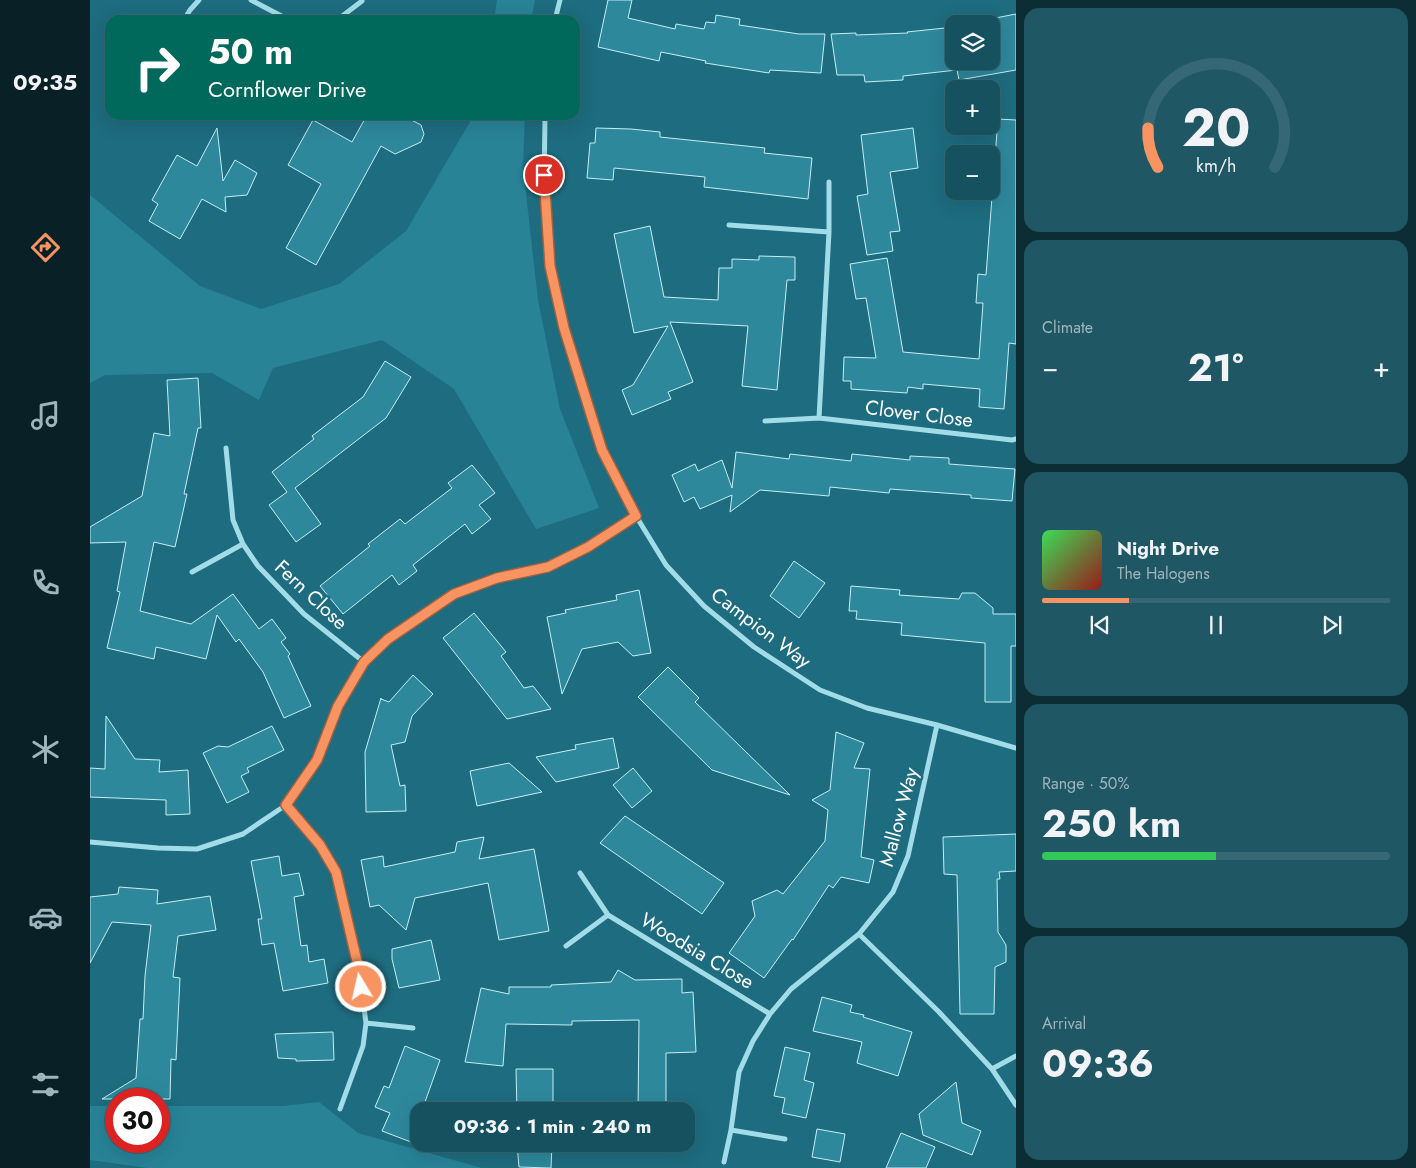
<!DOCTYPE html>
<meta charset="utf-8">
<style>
body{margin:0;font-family:Jost,sans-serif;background:#1f5765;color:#f1f3f6;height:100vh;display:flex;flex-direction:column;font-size:19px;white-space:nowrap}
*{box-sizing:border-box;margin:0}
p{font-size:16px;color:#9eb5bd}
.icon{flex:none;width:28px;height:28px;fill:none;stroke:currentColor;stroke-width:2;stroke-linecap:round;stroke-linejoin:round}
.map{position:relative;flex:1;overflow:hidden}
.sheet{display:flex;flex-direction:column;gap:8px;padding:8px;background:#0c2d34;width:400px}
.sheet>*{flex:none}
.hud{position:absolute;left:15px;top:15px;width:475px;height:105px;border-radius:15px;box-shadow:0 5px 20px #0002,0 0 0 1px #356874;background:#00695c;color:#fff;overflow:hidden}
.fabs{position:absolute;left:855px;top:15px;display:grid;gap:10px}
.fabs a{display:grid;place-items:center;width:55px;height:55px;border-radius:10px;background:#16515f;box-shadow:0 5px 20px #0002,0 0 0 1px #356874;font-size:25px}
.speed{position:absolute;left:15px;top:1088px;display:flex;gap:10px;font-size:25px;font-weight:700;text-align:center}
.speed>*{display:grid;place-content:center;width:65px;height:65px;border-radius:50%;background:#16515f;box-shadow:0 5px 20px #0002,0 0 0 1px #356874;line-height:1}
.speed .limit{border:8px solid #d22;background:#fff;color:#111}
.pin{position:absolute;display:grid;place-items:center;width:42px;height:42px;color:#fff;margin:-21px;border:2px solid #fff;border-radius:50%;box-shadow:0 1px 5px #0007}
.me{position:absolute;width:55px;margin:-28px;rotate:351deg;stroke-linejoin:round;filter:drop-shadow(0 0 4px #0008)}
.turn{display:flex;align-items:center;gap:18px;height:105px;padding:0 20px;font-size:22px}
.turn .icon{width:65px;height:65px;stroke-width:2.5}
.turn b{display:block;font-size:35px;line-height:42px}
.big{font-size:38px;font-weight:700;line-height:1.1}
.sheet .tile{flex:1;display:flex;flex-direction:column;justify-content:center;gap:8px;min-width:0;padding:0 18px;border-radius:15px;background:#1f5765}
.sheet .dial{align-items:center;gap:0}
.dial svg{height:130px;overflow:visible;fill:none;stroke:#356874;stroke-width:7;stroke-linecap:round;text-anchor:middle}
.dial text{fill:#f1f3f6;stroke:none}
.song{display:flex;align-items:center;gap:15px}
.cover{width:60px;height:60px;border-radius:8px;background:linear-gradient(135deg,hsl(130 70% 55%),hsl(0 70% 35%))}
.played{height:5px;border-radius:2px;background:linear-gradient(90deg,#f79462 25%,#356874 25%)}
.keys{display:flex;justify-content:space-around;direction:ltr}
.heat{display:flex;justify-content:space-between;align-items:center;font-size:28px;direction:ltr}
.charge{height:8px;border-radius:4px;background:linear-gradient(90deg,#34c759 50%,#356874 0)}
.trip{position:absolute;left:320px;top:1102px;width:285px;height:50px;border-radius:15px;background:#16515f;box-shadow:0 5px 20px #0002,0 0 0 1px #356874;font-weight:700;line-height:50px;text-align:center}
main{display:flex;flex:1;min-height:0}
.tab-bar{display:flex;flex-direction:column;width:90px;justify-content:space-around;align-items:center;background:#092026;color:#9eb5bd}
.tab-bar .icon{width:35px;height:35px}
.tab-bar .current{color:#f79462}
.tab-bar b{font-size:22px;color:#f1f3f6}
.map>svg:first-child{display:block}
</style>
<main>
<nav class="tab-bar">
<b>09:35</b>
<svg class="icon current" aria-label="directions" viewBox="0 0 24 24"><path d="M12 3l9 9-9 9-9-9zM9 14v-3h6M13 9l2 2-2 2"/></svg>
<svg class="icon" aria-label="music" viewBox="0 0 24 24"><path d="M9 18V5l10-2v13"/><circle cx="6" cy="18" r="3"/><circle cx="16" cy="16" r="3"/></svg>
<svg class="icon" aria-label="phone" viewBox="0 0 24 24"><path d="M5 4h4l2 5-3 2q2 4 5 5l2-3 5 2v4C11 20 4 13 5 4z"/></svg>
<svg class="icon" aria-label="climate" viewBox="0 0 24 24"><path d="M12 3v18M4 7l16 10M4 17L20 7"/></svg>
<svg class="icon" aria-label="car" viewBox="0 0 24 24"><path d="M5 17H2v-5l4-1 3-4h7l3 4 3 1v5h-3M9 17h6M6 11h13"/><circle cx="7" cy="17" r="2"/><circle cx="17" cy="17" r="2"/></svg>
<svg class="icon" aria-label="filters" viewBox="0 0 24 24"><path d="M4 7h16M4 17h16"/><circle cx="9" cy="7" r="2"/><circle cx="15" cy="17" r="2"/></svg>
</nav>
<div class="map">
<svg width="926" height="1168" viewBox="0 0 926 1168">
<rect width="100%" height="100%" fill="#1e6c7f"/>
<path fill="#288397" d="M407 0H445L441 20H404Z
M384 115H435L433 167 448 300 470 409 509 508 446 529 364 389 292 340 183 368 169 400 122 373 15 375 0 383V195L110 286 171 309 249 284 316 231Z
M229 1102 268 1133 392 1168H58L0 1160V1106H26V1141H69V1106H193Z"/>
<path fill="#2e889c" stroke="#c6eef6" d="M518 0H542L538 18 585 29 586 24 614 29 616 22 625 23 626 15 650 19 649 25 709 34H735L731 73 680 70 679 73 615 63 616 61 571 52 569 61 508 47Z
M926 14V70L869 80 867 70 813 76V80L775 82 774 75H747L741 34 766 33V35L818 33 817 32 855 28V30L864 28V61H901V24H893L900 23V19Z
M277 115H312L331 125 334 134 331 142 305 154 291 146 226 265 196 248 231 184 198 165 223 120 262 142Z
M908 119 926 120V344L919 343 914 409 889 407 890 389 833 384V389L818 387 817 393 761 389V381H753L754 357 786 358 776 298 766 299 760 264 797 258 813 352 889 359 893 303H886L888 274 896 275Z
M127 128 133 181 145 160 167 173 157 195 135 197 136 212 112 199 90 239 59 221 68 204 62 200 87 155 107 166Z
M506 128 541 129 570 132V137L675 148 674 153 722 158 718 199 614 187 615 177 524 168 523 180 497 178 500 143H505Z
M823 128 828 168 800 172 810 231 800 232 803 251 777 255 767 196 778 194 771 135Z
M560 226 574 297 628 300 629 268H642V259L669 260V256L705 257V280H697L687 390 652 386 658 326 580 322 603 382 578 392 581 399 542 415 532 390 543 385 578 326 544 333 524 234Z
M295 361 321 377 296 418 205 488 231 524 206 542 179 505 197 492 182 472 224 439 222 436 273 397Z
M108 378 111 428H108L94 494H97L85 547 64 542 50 611 101 624 143 594 169 629 182 619 196 638 191 642 200 654 198 656 221 706 194 718 173 672 149 639 146 642 127 615 116 659 66 647 64 659 17 648 30 592 27 591 36 542 0 543V527L52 496 64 433 80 436 77 380Z
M646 452 699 459 700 454 761 461 762 454 820 460V456L859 458V464L925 469 922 501 881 498V495L800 489 799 493 740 487 739 496 670 490 640 512 642 495 610 509 604 497 594 502 582 475 605 464 608 471 632 460 642 488Z
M382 465 405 493 389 505 401 519 382 534 375 524 323 565 327 571 309 585 302 575 253 614 230 586 280 546 278 544 310 519 315 524 362 488 358 483Z
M704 561 735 583 709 618 680 596Z
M761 586 810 590 809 595 869 599 872 593H885L903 608V614H926V646H921V702H895V643L811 635 812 623 766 619 767 611H759Z
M549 590 561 653 543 656 528 642 492 649 472 694 457 617 476 613 475 610 527 600 526 595Z
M384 613 416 652 411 656 434 688 443 686 461 709 417 719 353 638Z
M578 667 609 698 605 702 700 795 622 770 548 697Z
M323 675 343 694 322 716 315 742 301 745 310 786 315 785 316 811 276 812 275 752 291 698V699L299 702Z
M16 716 45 759 70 760 69 772 98 770 100 814 76 815V800L0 797V768L15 769Z
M182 726 194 750 157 768 159 772 151 776 159 792 137 803 113 753 128 746 138 747Z
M746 732 774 743 764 768 780 769 771 857 784 860 779 883 751 877 743 888 739 885 703 940 702 939 674 978 639 953 665 916 662 901 687 890 693 894 735 841 738 810 722 800 740 790Z
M523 738 529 768 466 782 446 757 486 749 485 745Z
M419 763 452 792 387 806 380 771Z
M543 768 562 791 542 808 523 785Z
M535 816 634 883 612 914 510 843Z
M926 834V871L909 872 910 879H907L908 932 916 945V962L905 967 904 1014H870L867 875 854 874 853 837Z
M394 837 389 859 444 849 459 931 409 940 398 883 325 898 316 930 289 905 280 907 271 860 293 856 294 867 365 852 367 842Z
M189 856 192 876 209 873 214 895 204 897 211 946 217 945 219 962 234 959 238 983 193 991 184 943 172 945 168 919H172L161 861Z
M29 887 68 890 67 904 120 896 126 930 88 936 83 977 90 978 86 1060 81 1059 80 1099H12L46 1078 50 1019H53L55 976 61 925 22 922 0 963V897L28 894Z
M341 940 350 980 309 988 302 959V949Z
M528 970 545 980 592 979V993L603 992 606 1052 576 1053V1111H548L549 1020 482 1021V1025L416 1024 413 1066 375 1062 391 988 419 994V987H461V985L521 982Z
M732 997 762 1005 760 1012 774 1015 773 1017 822 1032 808 1076 767 1063 772 1042 723 1031Z
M243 1032 244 1060 206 1061V1059L188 1058 185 1034Z
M315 1046 350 1060 335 1102 337 1103 333 1111H329V1123L321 1142 292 1131 300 1113 285 1107 294 1086 299 1088Z
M695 1047 720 1053 714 1080 724 1083 716 1118 692 1113 695 1098 684 1096Z
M426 1069H463V1111H427Z
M866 1082 872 1123 891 1131 882 1155 833 1135 829 1114Z
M727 1129 755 1134 750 1162 722 1157Z
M811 1133 845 1147 836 1168H796Z
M427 1144H462L461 1168 429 1167Z"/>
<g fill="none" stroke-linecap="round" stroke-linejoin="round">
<path stroke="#a2dce8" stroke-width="5" d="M161 0 199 20
M94 20 100 10 109 0
M247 20 272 1
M465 20 470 0
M455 115 454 193 459 266 474 328 512 450 546 516 576 565 614 606 664 647 730 690 777 708 847 725 926 748
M639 225 739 232
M729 418 739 232V182
M675 421 729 418 922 440 926 439
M136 448 143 520 153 544 168 566 214 614 274 662
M102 572 153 544
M196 805 230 845 246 872 269 970 276 1023 273 1046 250 1109
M0 842 68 848 107 849 153 834 196 805 227 760 248 706 274 662 298 639 364 594 407 578 458 567 498 547 546 516
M518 915 680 1014
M769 934 849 1012 902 1069 926 1105
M476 946 518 915 490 873
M276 1023 323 1028
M902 1069 926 1056
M641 1130 695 1139
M634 1162 641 1130 649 1072 663 1041 680 1014 701 989 769 934 803 892 818 856 847 725"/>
</g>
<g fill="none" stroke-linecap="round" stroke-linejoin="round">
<defs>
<path id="route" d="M271 987 269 970 246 872 230 845 196 805 227 760 248 706 274 662 298 639 364 594 407 578 458 567 498 547 546 516 512 450 474 328 460 266 454 175"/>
</defs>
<use href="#route" stroke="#a16040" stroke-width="12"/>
<use href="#route" stroke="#f79462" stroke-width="9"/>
</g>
<g text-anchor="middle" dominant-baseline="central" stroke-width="5" stroke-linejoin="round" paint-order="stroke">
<g font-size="20" fill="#fff" stroke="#1e6c7f">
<text transform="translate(829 414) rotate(7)">Clover Close</text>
<text transform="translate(221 595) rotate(43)">Fern Close</text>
<text transform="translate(671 628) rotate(37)">Campion Way</text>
<text transform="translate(809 817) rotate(-75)">Mallow Way</text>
<text transform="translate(607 951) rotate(31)">Woodsia Close</text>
</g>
</g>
</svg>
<div class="fabs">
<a><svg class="icon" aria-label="layers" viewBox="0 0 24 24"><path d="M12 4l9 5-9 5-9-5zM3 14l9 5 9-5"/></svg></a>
<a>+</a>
<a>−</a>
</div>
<div class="speed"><div class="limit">30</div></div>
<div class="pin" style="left:454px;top:175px;background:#d93025"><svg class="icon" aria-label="arrive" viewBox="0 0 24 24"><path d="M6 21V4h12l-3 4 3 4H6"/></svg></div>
<svg class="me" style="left:271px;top:987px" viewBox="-20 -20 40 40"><circle r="17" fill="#f79462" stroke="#fff" stroke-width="3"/><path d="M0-11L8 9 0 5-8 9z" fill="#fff"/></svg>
<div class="trip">09:36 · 1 min · 240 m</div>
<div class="hud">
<div class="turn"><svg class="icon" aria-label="right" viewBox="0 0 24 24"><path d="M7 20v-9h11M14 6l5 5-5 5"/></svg><div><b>50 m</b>Cornflower Drive</div></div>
</div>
</div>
<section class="sheet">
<div class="tile dial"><svg viewBox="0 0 100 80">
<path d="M14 69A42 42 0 1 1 86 69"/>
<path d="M14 69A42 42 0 0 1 8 45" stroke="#f79462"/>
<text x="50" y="56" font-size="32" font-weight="700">20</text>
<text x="50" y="72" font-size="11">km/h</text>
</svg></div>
<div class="tile"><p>Climate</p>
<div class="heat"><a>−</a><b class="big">21°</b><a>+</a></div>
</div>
<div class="tile">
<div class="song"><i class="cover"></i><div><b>Night Drive</b><p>The Halogens</p></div></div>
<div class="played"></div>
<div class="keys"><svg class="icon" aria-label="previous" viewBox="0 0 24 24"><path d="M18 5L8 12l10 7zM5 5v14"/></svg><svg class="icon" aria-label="pause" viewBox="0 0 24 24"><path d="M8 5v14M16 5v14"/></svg><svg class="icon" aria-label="next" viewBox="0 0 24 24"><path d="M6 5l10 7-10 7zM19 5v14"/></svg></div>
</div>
<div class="tile"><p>Range · 50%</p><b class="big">250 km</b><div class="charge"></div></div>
<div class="tile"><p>Arrival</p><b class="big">09:36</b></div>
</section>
</main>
